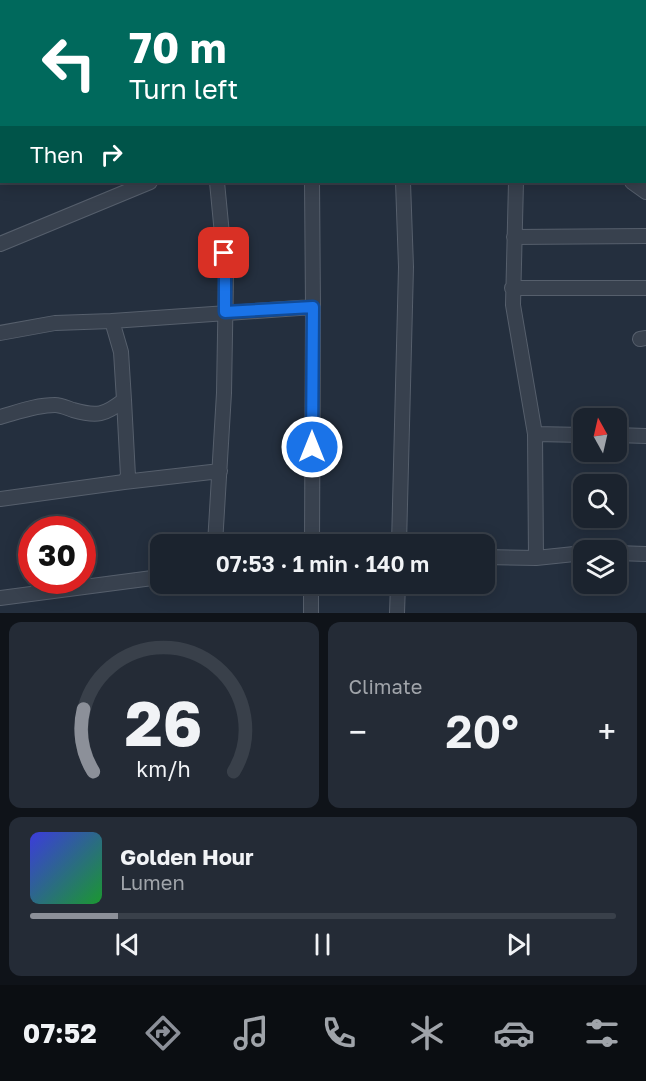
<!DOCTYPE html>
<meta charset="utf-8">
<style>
body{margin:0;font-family:"Golos Text",sans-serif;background:#242b36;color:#f1f3f6;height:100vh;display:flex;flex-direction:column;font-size:22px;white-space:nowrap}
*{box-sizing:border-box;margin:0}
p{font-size:20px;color:#a0a4aa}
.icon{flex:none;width:33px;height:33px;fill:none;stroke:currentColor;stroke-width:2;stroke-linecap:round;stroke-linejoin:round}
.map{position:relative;height:613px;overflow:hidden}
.side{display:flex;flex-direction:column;gap:9px;padding:9px;background:#0f1319;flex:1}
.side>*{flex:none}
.top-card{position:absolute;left:0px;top:0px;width:646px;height:183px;box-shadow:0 3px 15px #0003,0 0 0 2px #39404a;background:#00695c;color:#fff;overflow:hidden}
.needle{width:39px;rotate:352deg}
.buttons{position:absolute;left:573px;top:408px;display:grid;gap:12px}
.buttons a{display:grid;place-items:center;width:54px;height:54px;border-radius:12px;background:#1b232e;box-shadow:0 3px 15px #0003,0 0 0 2px #39404a;font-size:30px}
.speed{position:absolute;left:18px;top:516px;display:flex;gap:12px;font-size:30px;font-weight:700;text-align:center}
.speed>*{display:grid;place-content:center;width:78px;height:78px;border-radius:50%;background:#1b232e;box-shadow:0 3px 15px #0003,0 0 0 2px #39404a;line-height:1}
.speed .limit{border:9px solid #d22;background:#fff;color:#111}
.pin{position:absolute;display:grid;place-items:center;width:51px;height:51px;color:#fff;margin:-26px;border-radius:12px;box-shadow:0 3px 9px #0006}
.me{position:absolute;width:66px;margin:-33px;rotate:0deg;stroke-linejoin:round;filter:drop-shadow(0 0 4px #0008)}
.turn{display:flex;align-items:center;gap:21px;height:126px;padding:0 30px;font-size:27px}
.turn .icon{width:78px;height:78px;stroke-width:2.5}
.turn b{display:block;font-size:42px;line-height:51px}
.then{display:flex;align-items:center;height:57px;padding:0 30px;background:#0003;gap:12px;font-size:22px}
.big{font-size:45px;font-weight:600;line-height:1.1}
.side .widget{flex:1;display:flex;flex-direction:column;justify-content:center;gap:9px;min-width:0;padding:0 21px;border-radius:12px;background:#242b36}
.side .dial{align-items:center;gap:0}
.dial svg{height:156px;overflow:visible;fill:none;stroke:#39404a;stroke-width:7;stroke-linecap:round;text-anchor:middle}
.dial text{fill:#f1f3f6;stroke:none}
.song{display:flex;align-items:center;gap:18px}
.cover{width:72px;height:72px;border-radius:9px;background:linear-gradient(135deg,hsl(240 70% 55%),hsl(130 70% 35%))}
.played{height:6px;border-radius:3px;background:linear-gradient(90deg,#8c9099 15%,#39404a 15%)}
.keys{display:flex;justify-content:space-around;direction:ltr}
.heat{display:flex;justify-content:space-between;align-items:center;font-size:33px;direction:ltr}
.side .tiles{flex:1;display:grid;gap:9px;grid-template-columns:1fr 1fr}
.widget:last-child{grid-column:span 2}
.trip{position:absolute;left:150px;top:534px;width:345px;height:60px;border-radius:12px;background:#1b232e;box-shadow:0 3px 15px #0003,0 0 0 2px #39404a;font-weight:600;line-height:60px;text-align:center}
.menu{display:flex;height:96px;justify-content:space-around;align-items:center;background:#0b0e12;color:#a0a4aa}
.menu .icon{width:42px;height:42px}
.menu .current{color:#8c9099}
.menu b{font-size:27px;color:#f1f3f6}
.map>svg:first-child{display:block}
</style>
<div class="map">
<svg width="646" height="613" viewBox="0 0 646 613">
<rect width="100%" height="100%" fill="#242f3e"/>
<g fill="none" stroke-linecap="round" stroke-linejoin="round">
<defs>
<path id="service" d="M0 109H2"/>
<path id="minor" d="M131 0 133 2
M236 0 238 2
M340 0 341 2
M438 0 440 2
M630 0 632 2
M71 2 73 0
M502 2 504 0
M645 11 646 12
M0 43 2 42
M645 112H646
M516 182 513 305 535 434 536 558
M632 182 646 192
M514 237 646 236
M0 244 150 182
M512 288H646
M0 333 55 323 112 321
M640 339 646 338
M0 417C18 412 36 405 55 405 61 405 67 408 73 410 97 417 105 415 124 400L121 352 112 321 313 307
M535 434 584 435
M616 435 646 436
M124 482 220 471
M0 499 124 482 128 476 124 400
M215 544 224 393 226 276 217 182
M312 544 313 307 312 182
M399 544 406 267 403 182
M616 553 646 554
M484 557 536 558 584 553
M0 598 160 577
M311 613V584
M397 613 398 584"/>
</defs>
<use href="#service" stroke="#565f6c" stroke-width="10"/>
<use href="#minor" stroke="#565f6c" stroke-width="16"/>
<use href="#service" stroke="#38414e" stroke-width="7"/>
<use href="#minor" stroke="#38414e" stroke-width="14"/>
</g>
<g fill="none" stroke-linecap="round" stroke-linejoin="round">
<defs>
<path id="route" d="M224 253 225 276V312L313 307 312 447"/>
</defs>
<use href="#route" stroke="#114b97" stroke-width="15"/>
<use href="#route" stroke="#1a73e8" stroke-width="10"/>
</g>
</svg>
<div class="buttons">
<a><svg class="needle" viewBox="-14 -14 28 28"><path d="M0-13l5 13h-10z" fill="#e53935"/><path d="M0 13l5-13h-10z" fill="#a0a4aa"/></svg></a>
<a><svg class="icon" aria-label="search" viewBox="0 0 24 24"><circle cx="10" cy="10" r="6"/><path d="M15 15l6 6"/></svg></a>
<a><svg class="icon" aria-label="layers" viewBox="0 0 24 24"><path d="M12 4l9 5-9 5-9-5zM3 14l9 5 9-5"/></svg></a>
</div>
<div class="speed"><div class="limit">30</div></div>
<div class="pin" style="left:224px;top:253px;background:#d93025"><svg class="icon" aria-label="arrive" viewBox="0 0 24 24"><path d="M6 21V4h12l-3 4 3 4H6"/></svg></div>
<svg class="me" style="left:312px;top:447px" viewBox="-20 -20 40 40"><circle r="17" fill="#1a73e8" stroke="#fff" stroke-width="3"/><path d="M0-11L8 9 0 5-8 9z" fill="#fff"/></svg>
<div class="trip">07:53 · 1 min · 140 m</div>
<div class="top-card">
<div class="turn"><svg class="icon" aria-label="left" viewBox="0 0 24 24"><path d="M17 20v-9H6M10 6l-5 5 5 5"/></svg><div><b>70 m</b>Turn left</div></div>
<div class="then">Then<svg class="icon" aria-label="right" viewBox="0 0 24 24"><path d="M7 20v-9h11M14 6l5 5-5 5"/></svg></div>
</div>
</div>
<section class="side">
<div class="tiles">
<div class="widget dial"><svg viewBox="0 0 100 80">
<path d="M14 69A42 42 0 1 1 86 69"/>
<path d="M14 69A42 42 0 0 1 9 37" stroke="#8c9099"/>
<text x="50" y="56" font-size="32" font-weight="700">26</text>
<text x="50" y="72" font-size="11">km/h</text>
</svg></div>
<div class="widget"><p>Climate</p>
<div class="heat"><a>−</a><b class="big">20°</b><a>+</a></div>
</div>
<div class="widget">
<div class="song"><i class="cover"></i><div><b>Golden Hour</b><p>Lumen</p></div></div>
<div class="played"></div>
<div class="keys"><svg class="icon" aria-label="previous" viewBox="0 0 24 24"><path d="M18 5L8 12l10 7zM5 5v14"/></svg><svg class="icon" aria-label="pause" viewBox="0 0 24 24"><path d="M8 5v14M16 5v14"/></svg><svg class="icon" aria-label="next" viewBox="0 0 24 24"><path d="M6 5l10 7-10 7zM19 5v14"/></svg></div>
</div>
</div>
</section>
<nav class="menu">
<b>07:52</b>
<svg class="icon current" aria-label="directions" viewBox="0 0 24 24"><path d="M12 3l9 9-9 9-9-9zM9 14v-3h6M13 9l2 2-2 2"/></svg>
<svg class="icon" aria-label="music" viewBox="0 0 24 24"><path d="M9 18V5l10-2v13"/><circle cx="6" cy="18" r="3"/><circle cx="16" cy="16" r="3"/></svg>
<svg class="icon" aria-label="phone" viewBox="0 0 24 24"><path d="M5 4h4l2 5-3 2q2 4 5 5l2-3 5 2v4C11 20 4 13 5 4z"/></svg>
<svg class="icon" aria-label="climate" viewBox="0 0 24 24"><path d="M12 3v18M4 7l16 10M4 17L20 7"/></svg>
<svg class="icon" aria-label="car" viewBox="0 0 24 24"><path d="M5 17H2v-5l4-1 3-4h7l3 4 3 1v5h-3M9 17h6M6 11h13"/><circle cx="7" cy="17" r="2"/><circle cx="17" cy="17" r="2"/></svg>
<svg class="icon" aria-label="filters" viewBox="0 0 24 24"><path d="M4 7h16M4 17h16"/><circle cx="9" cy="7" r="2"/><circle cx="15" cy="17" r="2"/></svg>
</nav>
